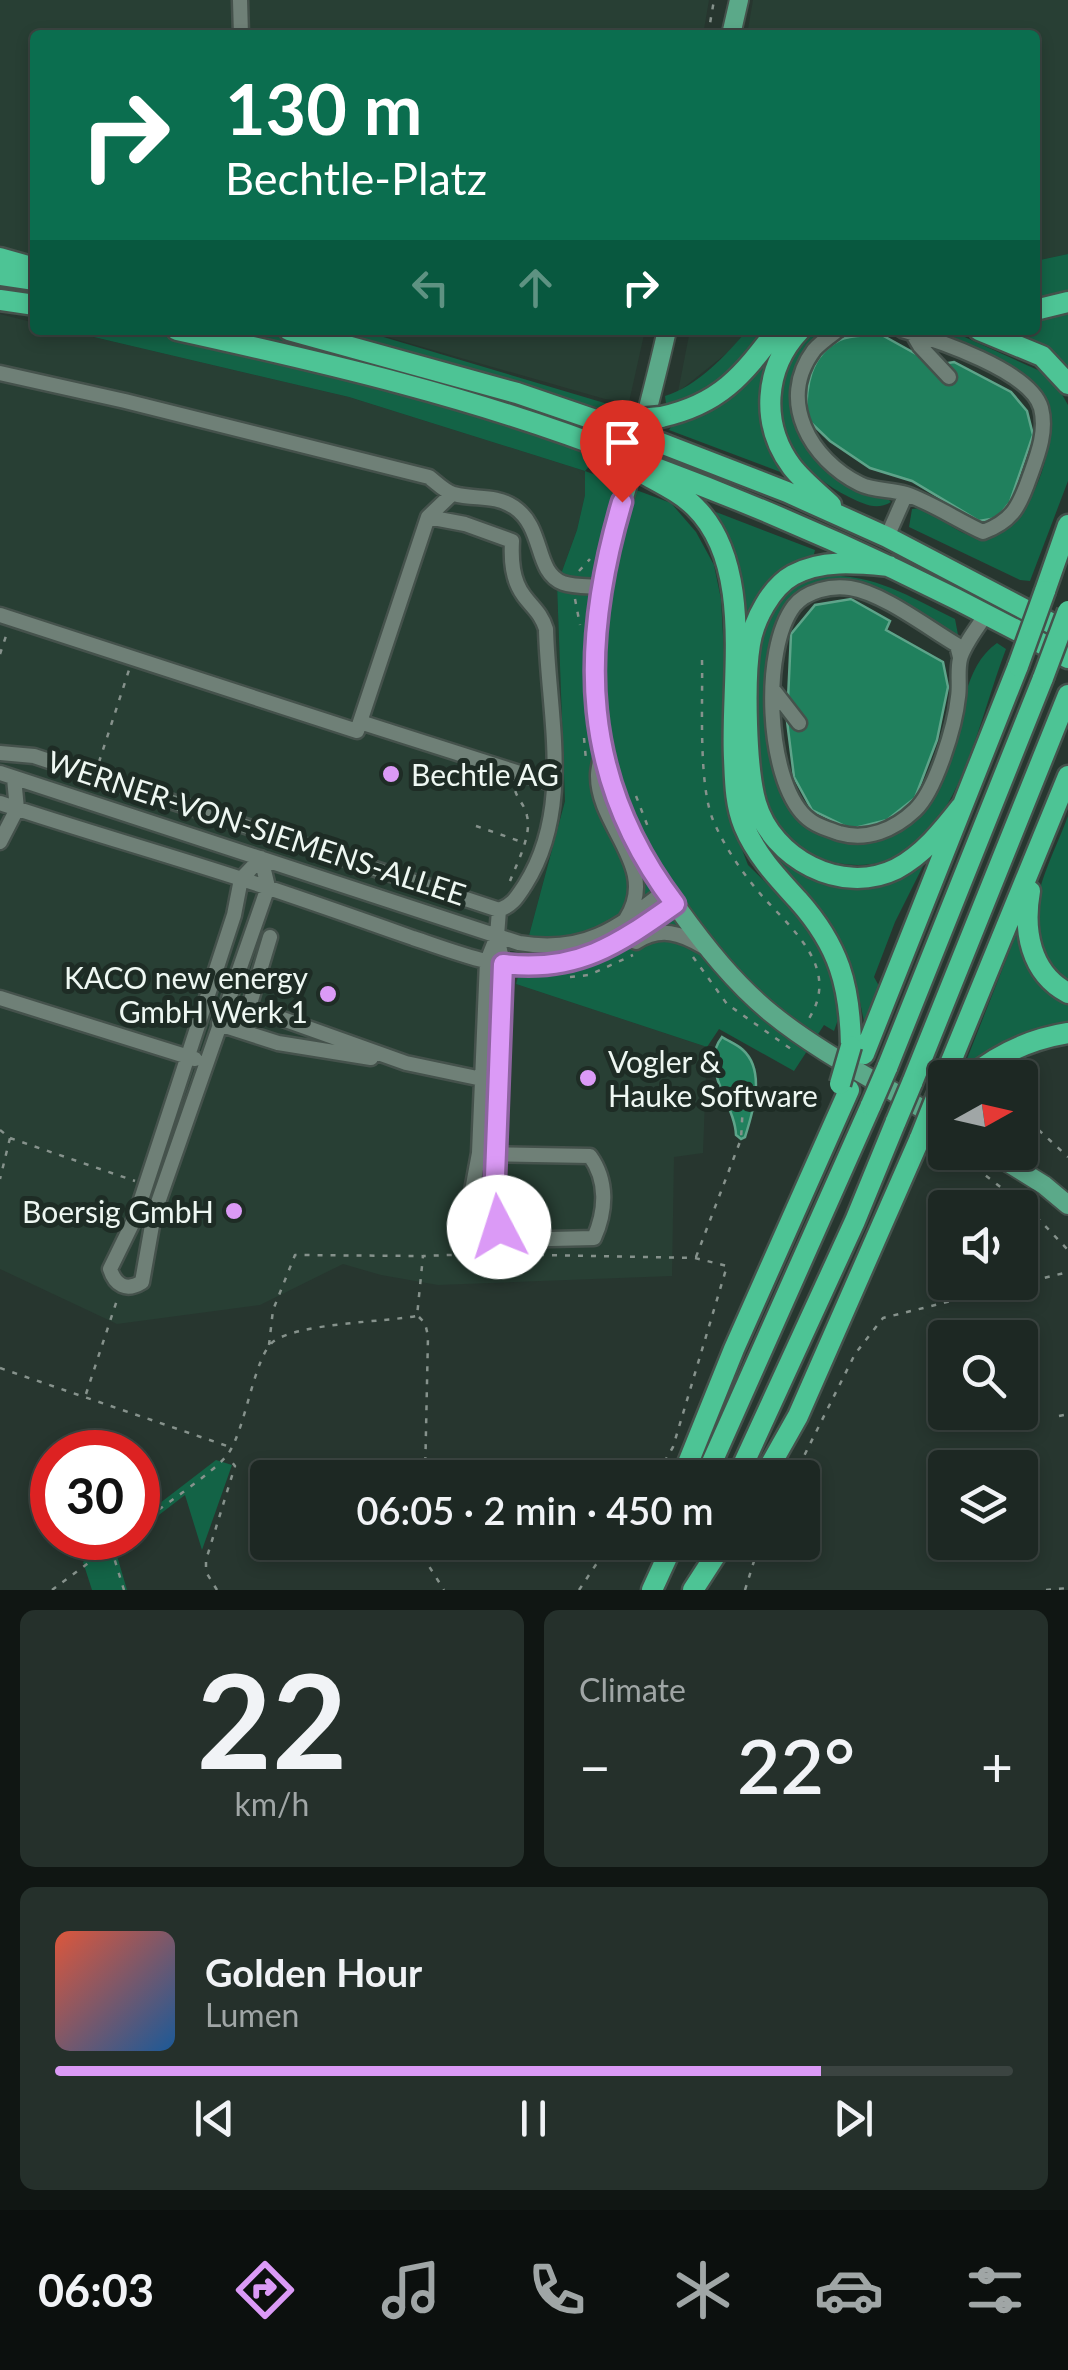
<!DOCTYPE html>
<meta charset="utf-8">
<style>
body{margin:0;font-family:Lato,sans-serif;background:#25302b;color:#f1f3f6;height:100vh;display:flex;flex-direction:column;font-size:38px;white-space:nowrap}
*{box-sizing:border-box;margin:0}
p{font-size:32px;color:#a0a6a6}
.icon{flex:none;width:55px;height:55px;fill:none;stroke:currentColor;stroke-width:2;stroke-linecap:round;stroke-linejoin:round}
.map{position:relative;height:1590px;overflow:hidden}
.drawer{display:flex;flex-direction:column;gap:20px;padding:20px;background:#101613;flex:1}
.drawer>*{flex:none}
.banner{position:absolute;left:30px;top:30px;width:1010px;height:305px;border-radius:10px;box-shadow:0 5px 15px #0003,0 0 0 2px #3b4441;background:#0b6e4f;color:#fff;overflow:hidden}
.needle{width:65px;rotate:82deg}
.tools{position:absolute;left:928px;top:1060px;display:grid;gap:20px}
.tools a{display:grid;place-items:center;width:110px;height:110px;border-radius:10px;background:#1d2823;box-shadow:0 5px 15px #0003,0 0 0 2px #3b4441;font-size:50px}
.speed{position:absolute;left:30px;top:1430px;display:flex;gap:20px;font-size:50px;font-weight:700;text-align:center}
.speed>*{display:grid;place-content:center;width:130px;height:130px;border-radius:50%;background:#1d2823;box-shadow:0 5px 15px #0003,0 0 0 2px #3b4441;line-height:1}
.speed .limit{border:15px solid #d22;background:#fff;color:#111}
.pin{position:absolute;display:grid;place-items:center;width:85px;height:85px;color:#fff;margin:-102px -42px;border-radius:50% 50% 50% 0;rotate:-45deg;box-shadow:0 0 10px #0007}
.pin .icon{rotate:45deg}
.me{position:absolute;width:110px;margin:-55px;rotate:355deg;stroke-linejoin:round;filter:drop-shadow(0 0 8px #0008)}
.turn{display:flex;align-items:center;gap:35px;height:210px;padding:0 30px;font-size:45px}
.turn .icon{width:130px;height:130px;stroke-width:2.5}
.turn b{display:block;font-size:70px;line-height:85px}
.lanes{display:flex;align-items:center;height:95px;padding:0 30px;background:#0003;justify-content:center;gap:50px;direction:ltr}
.lanes .off{opacity:.35}
.big{font-size:75px;font-weight:600;line-height:1.1}
.drawer .card{flex:1;display:flex;flex-direction:column;justify-content:center;gap:15px;min-width:0;padding:0 35px;border-radius:15px;background:#25302b}
.drawer .dial{align-items:center;gap:0}
.dial b{font-size:130px;line-height:1}
.song{display:flex;align-items:center;gap:30px}
.cover{width:120px;height:120px;border-radius:15px;background:linear-gradient(135deg,hsl(10 70% 55%),hsl(210 70% 35%))}
.played{height:10px;border-radius:5px;background:linear-gradient(90deg,#db9af6 80%,#3b4441 80%)}
.keys{display:flex;justify-content:space-around;direction:ltr}
.heat{display:flex;justify-content:space-between;align-items:center;font-size:55px;direction:ltr}
.drawer .tiles{flex:1;display:grid;gap:20px;grid-template-columns:1fr 1fr}
.card:last-child{grid-column:span 2}
.trip{position:absolute;left:250px;top:1460px;width:570px;height:100px;border-radius:10px;background:#1d2823;box-shadow:0 5px 15px #0003,0 0 0 2px #3b4441;font-weight:600;line-height:100px;text-align:center}
.tab-bar{display:flex;height:160px;justify-content:space-around;align-items:center;background:#0c100e;color:#a0a6a6}
.tab-bar .icon{width:70px;height:70px}
.tab-bar .active{color:#db9af6}
.tab-bar b{font-size:45px;color:#f1f3f6}
.map>svg:first-child{display:block}
</style>
<div class="map">
<svg width="1068" height="1590" viewBox="0 0 1068 1590">
<rect width="100%" height="100%" fill="#27362f"/>
<path fill="#283f34" d="M0 0H709L703 35H35V259L0 245Z
M753 0H1068V254L1035 261V35H747Z
M0 314 35 323V330H64L349 397 585 471V495L577 530 557 585 565 800 516 984 707 1047 703 1153 674 1157 672 1276 438 1285 381 1275 343 1264 260 1305 117 1324 0 1269Z
M363 330H645L629 402 605 399Z
M690 330H747L732 349 678 392Z"/>
<path fill="#136346" d="M1068 254V291L1035 301V261Z
M1068 313V368L1045 348 1001 330H1035V321Z
M64 330H360L638 413 585 471 671 503 696 532 714 565 721 599 724 654 722 755 730 818 748 865 807 923 835 976 841 1011 834 1031 824 1025 794 1071 719 1029 707 1047 516 984 565 801 557 585 577 530 585 495V471L349 397Z
M747 330H767L722 384 667 411 665 396C696 387 727 355 747 330Z
M815 330H829C818 344 804 359 796 375 791 385 791 396 792 406 795 459 842 487 888 499L891 502C876 511 864 504 849 497 777 461 751 389 815 330Z
M923 330H949L1040 371 1056 384 1068 405V481L1030 581 1020 580 909 527 912 509 920 508C938 515 957 534 976 537 1025 547 1060 444 1048 407 1047 405 1041 395 1040 393Z
M766 361 764 379 771 449 783 473 669 430C674 421 685 421 696 417 726 405 745 385 766 361Z
M703 507 815 550 813 558C783 567 761 583 749 613L743 612Z
M821 575C878 575 906 595 955 619L959 640 841 582C829 582 816 581 805 589 794 597 790 609 784 621 780 630 774 639 771 648 767 662 769 680 769 694 767 748 772 824 837 841 854 845 873 843 889 835 976 796 941 682 997 643L1006 649C988 696 972 763 947 805 934 827 911 854 886 861 849 872 799 860 778 825 754 787 755 683 762 638 764 627 772 613 778 604 787 589 806 582 821 575Z
M1068 816V982C1061 974 1052 967 1046 959 1017 916 1053 858 1068 816Z
M775 854C825 897 871 895 925 862L895 922 874 977 879 986 864 1022C851 944 822 911 769 856Z
M1017 932C1024 965 1040 987 1068 1004V1023C1027 1032 991 1044 961 1074Z
M216 1460 232 1465 202 1550 185 1495 138 1531V1520Z
M115 1538H130L115 1549 127 1590H92L83 1562Z"/>
<path fill="#20805d" stroke="#5ea48a" stroke-width="2.5" d="M880 334 936 365 954 362 1011 392 1027 411 1033 435 1010 502 997 518 979 521 912 481 870 468 830 441 806 418C806 387 809 356 840 340 850 335 868 336 880 334Z
M851 599 890 621 886 630 943 662 948 687 937 740 915 798 887 820 851 829 812 810 794 777 787 721 791 634 815 605Z
M722 1037C728 1041 738 1045 743 1050 766 1071 753 1112 745 1137L741 1139 736 1135C735 1103 698 1068 722 1037Z"/>
<g fill="none" stroke-linecap="round" stroke-linejoin="round">
<defs>
<path id="minor" d="M240 0 241 35
M838 330C830 336 820 343 814 350 776 401 811 460 860 484 874 491 891 489 906 494 932 503 957 520 983 532 1013 521 1020 505 1030 476 1038 454 1047 431 1041 408 1031 371 937 340 902 330
M913 334 920 346 949 377
M0 373 125 401 429 477C436 482 445 492 454 494 475 500 494 494 514 507 545 528 534 572 563 583 574 587 590 586 602 587
M428 517 465 524 512 541C511 560 512 580 524 596 533 608 541 613 546 629 548 714 574 808 525 885 517 897 513 905 499 910
M887 537 906 494
M0 615 357 731 428 517 452 494
M960 657 957 645C928 628 883 593 850 588 831 585 806 591 794 606 761 649 766 778 805 816 814 825 827 829 839 833 867 841 894 830 915 810 936 790 955 726 958 697 960 685 957 671 960 659 964 644 978 627 987 613
M775 692 799 723
M360 722 554 784
M602 751C601 759 598 768 598 775 597 827 660 867 626 919
M0 753 34 756 499 910 497 936 503 964 495 1177 499 1227 492 1238 477 1240 466 1223 479 1153 487 961 497 936
M0 773 519 943C584 954 616 929 665 891
M0 803C89 833 180 858 269 888 317 904 365 921 413 938 453 951 496 969 539 967 592 965 633 934 675 905
M0 842 17 809 14 778
M261 858 268 887 154 1214 142 1282C126 1292 115 1285 110 1269L135 1218 234 915 241 879Z
M270 937 249 1007 406 1063 482 1079
M636 942C660 926 681 933 704 947
M0 998 195 1059
M219 1024 278 1043 371 1058
M487 1154 590 1156C608 1181 606 1211 594 1238L506 1240 496 1235"/>
<path id="major" d="M731 35 739 0
M667 330C656 379 643 428 630 477 620 513 607 549 602 586 582 715 602 802 677 907 705 946 735 984 772 1014 825 1057 888 1086 945 1123
M991 1152 1044 1185 1068 1205"/>
<path id="highway" d="M0 258 35 268
M0 275 35 280
M0 300 35 305
M1035 310 1068 302
M177 330C327 363 477 398 620 454
M289 330 517 393 625 430
M800 330C764 368 760 424 792 467 803 481 818 493 831 505
M979 330 1042 356 1068 384
M661 417C720 404 742 376 777 330
M653 440 787 492 887 537 1068 632
M653 467C796 520 934 584 1068 658
M644 474C662 484 681 493 695 507 755 566 730 683 734 758 735 781 735 804 744 826 756 855 777 877 798 900 839 946 850 985 851 1046
M889 566C858 563 822 559 793 575 771 587 754 620 750 644 744 680 746 769 756 803 772 858 841 896 896 869 923 855 943 830 961 807
M1045 591 1068 525
M1030 891C1023 930 1030 973 1068 993
M864 1054 1018 666
M887 1068 1043 678
M969 1078C999 1053 1030 1039 1068 1033
M912 1083 1068 695
M936 1098 1068 776
M682 1478 734 1349 849 1090
M705 1478 871 1105
M737 1478 855 1221 896 1121
M763 1478 798 1416 920 1138
M652 1590 674 1542
M693 1590 724 1542"/>
</defs>
<use href="#minor" stroke="#45524c" stroke-width="19"/>
<use href="#major" stroke="#45524c" stroke-width="22"/>
<use href="#highway" stroke="#45524c" stroke-width="25"/>
<path stroke="#86928c" stroke-width="2.5" stroke-dasharray="5 8" stroke-linecap="butt" d="M708 35 714 0
M579 571 590 559
M575 599 580 625
M0 654 8 630
M702 660C703 702 698 783 713 820 725 848 743 874 763 897 795 932 841 970 808 1020
M584 738 586 760
M99 762 129 670
M636 796 648 827
M476 826 522 842
M510 881C517 863 532 835 527 816 525 804 516 799 514 786
M693 957 727 1004 791 1049
M570 977 589 975 633 955
M1029 1121 1068 1157
M0 1130 10 1138 0 1179
M10 1138 135 1181
M955 1152 1029 1209 1068 1250
M487 1254 695 1258 727 1266 673 1447 655 1478
M696 1257 741 1139 743 1104
M419 1317 425 1323 428 1336 425 1478
M269 1345 273 1310 295 1255 422 1256
M0 1368 230 1447
M86 1394 118 1297
M1059 1416 1068 1414
M793 1478 855 1354 883 1318 1068 1272
M138 1525C158 1509 215 1472 228 1454 246 1429 254 1355 274 1341 300 1323 384 1322 417 1316L423 1256 475 1254
M424 1542 427 1563 444 1590
M111 1548 124 1590
M52 1590 122 1538
M217 1590 206 1572V1560L235 1466 228 1457
M579 1590 611 1542
M745 1590 760 1542
M1046 1590 1068 1588"/>
<use href="#minor" stroke="#6f8077" stroke-width="14"/>
<use href="#major" stroke="#5ba989" stroke-width="18"/>
<use href="#highway" stroke="#4dc495" stroke-width="20"/>
<defs>
<path id="highway-bridge" d="M628 420 661 417
M625 430 653 440
M620 454 647 465
M1018 666 1045 591
M1043 678 1068 611
M840 1084 851 1046
M871 1105 887 1068
M896 1121 912 1083
M920 1138 936 1098"/>
</defs>
<use href="#highway-bridge" stroke="#45524c" stroke-width="25" stroke-linecap="butt"/>
<use href="#highway-bridge" stroke="#4dc495" stroke-width="20"/>
</g>
<g fill="none" stroke-linecap="round" stroke-linejoin="round">
<defs>
<path id="route" d="M499 1227 495 1177 503 964C577 973 617 945 675 904 580 779 579 648 622 502"/>
</defs>
<use href="#route" stroke="#8e64a0" stroke-width="25"/>
<use href="#route" stroke="#db9af6" stroke-width="18"/>
</g>
<g fill="#db9af6" stroke="#1e2c25" stroke-width="4">
<circle cx="391" cy="774" r="10"/>
<circle cx="328" cy="994" r="10"/>
<circle cx="588" cy="1078" r="10"/>
<circle cx="234" cy="1211" r="10"/>
</g>
<g text-anchor="middle" dominant-baseline="central" stroke-width="10" stroke-linejoin="round" paint-order="stroke">
<g font-size="30" fill="#eef7f2" stroke="#1e2c25" text-anchor="start">
<text x="411" y="774">Bechtle AG</text>
<text x="308" y="977" text-anchor="end">KACO new energy<tspan x="308" dy="34">GmbH Werk 1</tspan></text>
<text x="608" y="1061">Vogler &amp;<tspan x="608" dy="34">Hauke Software</tspan></text>
<text x="214" y="1211" text-anchor="end">Boersig GmbH</text>
</g>
<g font-size="30" fill="#eef7f2" stroke="#1e2c25">
<text transform="translate(257 827) rotate(18)">WERNER-VON-SIEMENS-ALLEE</text>
</g>
</g>
</svg>
<div class="tools">
<a><svg class="needle" viewBox="-14 -14 28 28"><path d="M0-13l5 13h-10z" fill="#e53935"/><path d="M0 13l5-13h-10z" fill="#a0a6a6"/></svg></a>
<a><svg class="icon" aria-label="sound" viewBox="0 0 24 24"><path d="M4 9h4l5-4v14l-5-4H4zM17 9q2 3 0 6"/></svg></a>
<a><svg class="icon" aria-label="search" viewBox="0 0 24 24"><circle cx="10" cy="10" r="6"/><path d="M15 15l6 6"/></svg></a>
<a><svg class="icon" aria-label="layers" viewBox="0 0 24 24"><path d="M12 4l9 5-9 5-9-5zM3 14l9 5 9-5"/></svg></a>
</div>
<div class="speed"><div class="limit">30</div></div>
<div class="pin" style="left:622px;top:502px;background:#d93025"><svg class="icon" aria-label="arrive" viewBox="0 0 24 24"><path d="M6 21V4h12l-3 4 3 4H6"/></svg></div>
<svg class="me" style="left:499px;top:1227px" viewBox="-20 -20 40 40"><circle r="19" fill="#fff"/><path d="M0-13L10 11 0 6-10 11z" fill="#db9af6"/></svg>
<div class="trip">06:05 · 2 min · 450 m</div>
<div class="banner">
<div class="turn"><svg class="icon" aria-label="right" viewBox="0 0 24 24"><path d="M7 20v-9h11M14 6l5 5-5 5"/></svg><div><b>130 m</b>Bechtle-Platz</div></div>
<div class="lanes"><svg class="icon off" aria-label="left" viewBox="0 0 24 24"><path d="M17 20v-9H6M10 6l-5 5 5 5"/></svg><svg class="icon off" aria-label="ahead" viewBox="0 0 24 24"><path d="M12 20V5M6 11l6-6 6 6"/></svg><svg class="icon" aria-label="right" viewBox="0 0 24 24"><path d="M7 20v-9h11M14 6l5 5-5 5"/></svg></div>
</div>
</div>
<section class="drawer">
<div class="tiles">
<div class="card dial"><b>22</b><p>km/h</p></div>
<div class="card"><p>Climate</p>
<div class="heat"><a>−</a><b class="big">22°</b><a>+</a></div>
</div>
<div class="card">
<div class="song"><i class="cover"></i><div><b>Golden Hour</b><p>Lumen</p></div></div>
<div class="played"></div>
<div class="keys"><svg class="icon" aria-label="previous" viewBox="0 0 24 24"><path d="M18 5L8 12l10 7zM5 5v14"/></svg><svg class="icon" aria-label="pause" viewBox="0 0 24 24"><path d="M8 5v14M16 5v14"/></svg><svg class="icon" aria-label="next" viewBox="0 0 24 24"><path d="M6 5l10 7-10 7zM19 5v14"/></svg></div>
</div>
</div>
</section>
<nav class="tab-bar">
<b>06:03</b>
<svg class="icon active" aria-label="directions" viewBox="0 0 24 24"><path d="M12 3l9 9-9 9-9-9zM9 14v-3h6M13 9l2 2-2 2"/></svg>
<svg class="icon" aria-label="music" viewBox="0 0 24 24"><path d="M9 18V5l10-2v13"/><circle cx="6" cy="18" r="3"/><circle cx="16" cy="16" r="3"/></svg>
<svg class="icon" aria-label="phone" viewBox="0 0 24 24"><path d="M5 4h4l2 5-3 2q2 4 5 5l2-3 5 2v4C11 20 4 13 5 4z"/></svg>
<svg class="icon" aria-label="climate" viewBox="0 0 24 24"><path d="M12 3v18M4 7l16 10M4 17L20 7"/></svg>
<svg class="icon" aria-label="car" viewBox="0 0 24 24"><path d="M5 17H2v-5l4-1 3-4h7l3 4 3 1v5h-3M9 17h6M6 11h13"/><circle cx="7" cy="17" r="2"/><circle cx="17" cy="17" r="2"/></svg>
<svg class="icon" aria-label="filters" viewBox="0 0 24 24"><path d="M4 7h16M4 17h16"/><circle cx="9" cy="7" r="2"/><circle cx="15" cy="17" r="2"/></svg>
</nav>
